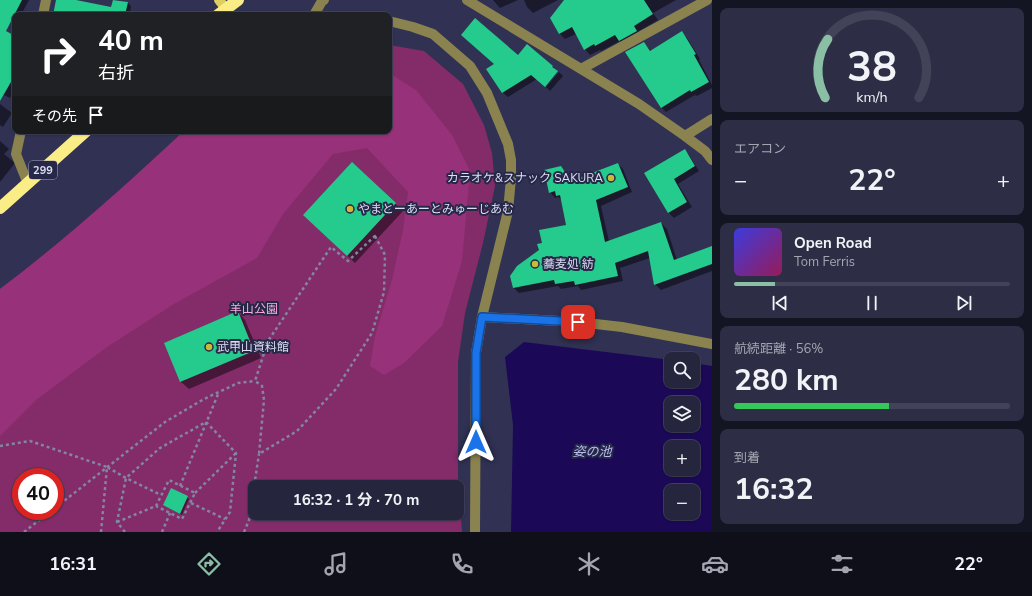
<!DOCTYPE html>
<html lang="ja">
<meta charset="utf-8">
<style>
body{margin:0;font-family:"Nunito Sans","Noto Sans JP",sans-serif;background:#2d2e45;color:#f1f3f6;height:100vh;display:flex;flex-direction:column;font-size:15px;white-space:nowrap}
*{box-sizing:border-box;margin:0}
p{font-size:13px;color:#a3a5b0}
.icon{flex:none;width:22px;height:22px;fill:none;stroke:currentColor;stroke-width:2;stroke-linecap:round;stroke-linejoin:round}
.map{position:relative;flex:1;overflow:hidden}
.details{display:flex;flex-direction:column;gap:8px;padding:8px;background:#141522;width:320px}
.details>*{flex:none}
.top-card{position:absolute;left:12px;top:12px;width:380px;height:122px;border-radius:8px;box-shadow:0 1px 3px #0004,0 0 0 1px #424358;background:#202124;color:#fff;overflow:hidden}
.buttons{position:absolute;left:664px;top:352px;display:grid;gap:8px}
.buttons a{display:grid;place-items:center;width:36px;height:36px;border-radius:8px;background:#25263e;box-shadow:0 1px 3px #0004,0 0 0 1px #424358;font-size:20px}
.speed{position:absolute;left:12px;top:468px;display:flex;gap:8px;font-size:20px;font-weight:700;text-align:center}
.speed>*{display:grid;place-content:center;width:52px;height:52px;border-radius:50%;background:#25263e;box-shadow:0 1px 3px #0004,0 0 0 1px #424358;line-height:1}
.speed .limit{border:6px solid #d22;background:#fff;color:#111}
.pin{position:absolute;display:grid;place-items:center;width:34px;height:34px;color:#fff;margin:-17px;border-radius:8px;box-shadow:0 2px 6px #0006}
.me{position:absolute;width:44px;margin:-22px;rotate:0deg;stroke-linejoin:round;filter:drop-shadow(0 0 3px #0008)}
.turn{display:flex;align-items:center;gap:14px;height:84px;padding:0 20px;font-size:18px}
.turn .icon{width:52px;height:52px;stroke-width:2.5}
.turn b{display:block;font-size:28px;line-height:34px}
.then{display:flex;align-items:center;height:38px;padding:0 20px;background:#0003;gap:8px;font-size:15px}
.big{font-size:30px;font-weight:700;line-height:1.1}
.details .card{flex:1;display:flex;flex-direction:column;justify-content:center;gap:6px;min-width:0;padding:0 14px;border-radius:8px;background:#2d2e45}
.details .dial{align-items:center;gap:0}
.dial svg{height:104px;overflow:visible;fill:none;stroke:#424358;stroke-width:7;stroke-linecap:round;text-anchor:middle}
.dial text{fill:#f1f3f6;stroke:none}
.song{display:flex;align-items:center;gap:12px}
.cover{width:48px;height:48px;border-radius:6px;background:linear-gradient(135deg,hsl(240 70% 55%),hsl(330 70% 35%))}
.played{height:4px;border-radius:2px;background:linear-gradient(90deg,#8abfa5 15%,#424358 15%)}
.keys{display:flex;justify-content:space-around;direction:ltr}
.heat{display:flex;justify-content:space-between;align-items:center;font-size:22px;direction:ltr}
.charge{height:6px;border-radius:3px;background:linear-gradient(90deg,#34c759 56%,#424358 0)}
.trip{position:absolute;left:248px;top:480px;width:216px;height:40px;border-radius:8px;background:#25263e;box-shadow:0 1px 3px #0004,0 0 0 1px #424358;font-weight:700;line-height:40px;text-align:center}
.dock{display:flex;height:64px;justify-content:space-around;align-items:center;background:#0f0f19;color:#a3a5b0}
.dock .icon{width:28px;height:28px}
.dock .current{color:#8abfa5}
.dock b{font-size:18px;color:#f1f3f6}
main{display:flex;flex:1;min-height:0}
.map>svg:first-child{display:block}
</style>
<main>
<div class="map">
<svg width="712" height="532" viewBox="0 0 712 532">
<rect width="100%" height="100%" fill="#313253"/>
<path fill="#842c6a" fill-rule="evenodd" d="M389 45 424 51 463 84 484 125 492 153 495 186 483 243 465 313 458 362V485L462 532H0V289C65 240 125 186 184 131H389ZM21 477H55V511H21ZM255 487H457V513H255Z"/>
<path fill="#973179" d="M389 73 416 90 452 135 470 171 462 261 442 326 404 363 384 375 370 366 375 336 392 280 403 230 408 192 367 148 333 154 283 214 257 258 174 304 107 347 36 400 0 436V289C65 240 125 186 184 131H389Z"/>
<path fill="#1b0957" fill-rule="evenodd" d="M524 342 671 360V381H693V363L712 366V532H511L513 425 505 357ZM671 403H693V425H671ZM671 447H693V469H671ZM671 491H693V513H671Z"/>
<path fill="#0007" d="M0 0H29L21 15 0 12Z
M57 0H76V1L112 8 114 0H115L127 2 131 6 130 15H54Z
M493 0H518L500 8Z
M524 0H558L533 13 527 7Z
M566 0H676L653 13 658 20 639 31 642 37 625 46 620 41 601 51 600 50 590 55 585 49 576 34 565 39 560 34 551 18Z
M0 29 15 37V88L10 98 0 93Z
M682 33 687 38 700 59 699 60 712 85V88L697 96 695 95 666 112 661 107 644 43 651 51Z
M527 46 555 70 537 79 508 97 503 93 488 69 519 56Z
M559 72 563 76 550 91 546 87Z
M0 104 12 113 3 127 0 125Z
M0 141 9 149 4 154 15 163 0 182Z
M684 150 689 155 699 171 678 184 692 207 674 218 669 213 646 174Z
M352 164 403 211 355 263 312 222Z
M618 164 623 169 632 192 601 206 609 241 661 223 667 229 677 260 712 247V271L661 290 655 284 650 258 620 268 623 281 581 290 578 286 561 289 558 286 519 293 514 288 512 276 540 251 543 244 567 225 562 200 558 197 555 198 550 192 561 167 573 182Z
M238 312 245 320 261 358 189 389 181 382 165 343Z
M187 497 189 499 182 515 164 505Z"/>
<path fill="#24cb8d" d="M0 0H22L6 31 15 36V75L0 101Z
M56 0H76L111 7 113 0 128 2 125 15H53Z
M564 0H644L653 14 634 26 637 31 619 41 615 35 595 46 594 44 584 50 572 27 559 34 550 18Z
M475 18 518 55 527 44 553 66 552 67 558 71 545 87 531 75 502 93 486 69 494 64 461 35Z
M682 31 696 54 694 55 709 82 691 92 690 90 661 108 625 52 644 42 650 51Z
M685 149 695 166 674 179 687 202 668 213 644 173Z
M352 162 396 203 347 256 303 215Z
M618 163 628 187 596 200 605 242 661 222 674 260 712 246V264L654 285 648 251 615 263 618 276 575 285 574 281 555 284 554 280 513 288 510 276 517 266 539 250 537 244 542 243 539 230 566 225 560 195 556 196 555 191 549 193 544 170 561 166 571 181Z
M238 311 254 351 180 382 164 343Z
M171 488 188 496 180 514 163 505Z"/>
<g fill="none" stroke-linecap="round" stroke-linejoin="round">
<path stroke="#8486a1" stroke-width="2.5" stroke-dasharray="3 3" stroke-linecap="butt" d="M375 236 385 255 384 292 372 333 336 389 297 431 259 454 264 400 262 386 255 381 268 341 331 247 348 261Z
M0 446 30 441 107 467
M180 486 219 392
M195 493 236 453
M191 503 225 519
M55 508 165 422 204 399 238 383 255 381
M117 522 156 506 169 480 195 493 182 519 156 506
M24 532 51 511
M101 532 107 467 126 478 161 495
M125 532 117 522 126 478 160 448 206 422 236 453 230 512 217 532
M162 532 170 513
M244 532 249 520 259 454"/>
<path stroke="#8a8350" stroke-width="10" d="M467 0 639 104 685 136 705 151 712 160
M43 15 46 0
M314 15 322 1 324 0
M389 21 413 27 433 34 470 66 487 93 508 144 511 160V178L508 211 482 317 476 353 475 532
M581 69 707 0
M21 131 16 154 28 184
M685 136 712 119
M482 317 578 322 622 327 712 344"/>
<path stroke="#dfcf5f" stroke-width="10" d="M219 0 226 9"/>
<path stroke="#fbed85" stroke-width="12" d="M218 15 238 0
M0 208 86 131"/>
</g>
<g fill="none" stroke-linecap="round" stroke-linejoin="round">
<defs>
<path id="route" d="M476 442V353L482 317 578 322"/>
</defs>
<use href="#route" stroke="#114b97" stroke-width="10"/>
<use href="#route" stroke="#1a73e8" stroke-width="7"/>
</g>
<g fill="#cbba39" stroke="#272848" stroke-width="1.5">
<circle cx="611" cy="178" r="4"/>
<circle cx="350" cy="209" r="4"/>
<circle cx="535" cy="264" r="4"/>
<circle cx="209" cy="347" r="4"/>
</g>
<g text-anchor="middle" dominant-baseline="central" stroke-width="4" stroke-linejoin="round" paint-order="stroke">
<rect fill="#272848" stroke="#a6a7c0" stroke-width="1" x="29" y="161" width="28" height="18" rx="3"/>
<g font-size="11" font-weight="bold" fill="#dcdef3">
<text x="43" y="170">299</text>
</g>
<g font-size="12" fill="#dcdef3" stroke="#272848" text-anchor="start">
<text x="603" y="178" text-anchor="end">カラオケ&amp;スナック SAKURA</text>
<text x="358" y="209">やまとーあーとみゅーじあむ</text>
<text x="543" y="264">蕎麦処 紡</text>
<text x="217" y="347">武甲山資料館</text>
</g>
<g font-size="12" fill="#feade0" stroke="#272848">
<text x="254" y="309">羊山公園</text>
</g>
<g font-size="13" font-style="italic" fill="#b8bcf1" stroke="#272848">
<text x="592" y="452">姿の池</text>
</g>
</g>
</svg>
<div class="buttons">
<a><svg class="icon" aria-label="search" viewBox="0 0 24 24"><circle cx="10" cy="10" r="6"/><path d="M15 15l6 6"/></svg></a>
<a><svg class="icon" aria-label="layers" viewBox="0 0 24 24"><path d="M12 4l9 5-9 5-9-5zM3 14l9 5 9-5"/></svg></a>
<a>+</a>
<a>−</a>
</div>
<div class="speed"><div class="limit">40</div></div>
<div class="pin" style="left:578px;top:322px;background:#d93025"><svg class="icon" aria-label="arrive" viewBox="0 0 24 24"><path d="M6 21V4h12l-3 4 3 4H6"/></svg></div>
<svg class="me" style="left:476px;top:442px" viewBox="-20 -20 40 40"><path d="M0-17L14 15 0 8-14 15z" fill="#1a73e8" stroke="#fff" stroke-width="4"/></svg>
<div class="trip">16:32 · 1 分 · 70 m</div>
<div class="top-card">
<div class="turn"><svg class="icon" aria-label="right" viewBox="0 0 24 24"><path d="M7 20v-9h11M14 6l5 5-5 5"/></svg><div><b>40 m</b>右折</div></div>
<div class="then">その先<svg class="icon" aria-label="arrive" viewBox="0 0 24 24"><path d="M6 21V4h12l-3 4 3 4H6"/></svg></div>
</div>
</div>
<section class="details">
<div class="card dial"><svg viewBox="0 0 100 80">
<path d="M14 69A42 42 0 1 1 86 69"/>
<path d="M14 69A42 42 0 0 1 16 24" stroke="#8abfa5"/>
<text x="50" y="56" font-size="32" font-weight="700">38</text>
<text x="50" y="72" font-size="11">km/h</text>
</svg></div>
<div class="card"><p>エアコン</p>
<div class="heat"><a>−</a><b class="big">22°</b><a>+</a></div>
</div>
<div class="card">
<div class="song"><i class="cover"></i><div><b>Open Road</b><p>Tom Ferris</p></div></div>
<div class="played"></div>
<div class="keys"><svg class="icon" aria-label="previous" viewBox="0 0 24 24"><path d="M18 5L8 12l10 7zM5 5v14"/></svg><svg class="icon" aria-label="pause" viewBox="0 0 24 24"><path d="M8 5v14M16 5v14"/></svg><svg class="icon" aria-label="next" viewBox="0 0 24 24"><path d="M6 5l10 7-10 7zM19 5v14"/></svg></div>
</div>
<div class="card"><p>航続距離 · 56%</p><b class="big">280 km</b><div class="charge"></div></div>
<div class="card"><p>到着</p><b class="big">16:32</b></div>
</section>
</main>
<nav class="dock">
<b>16:31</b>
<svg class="icon current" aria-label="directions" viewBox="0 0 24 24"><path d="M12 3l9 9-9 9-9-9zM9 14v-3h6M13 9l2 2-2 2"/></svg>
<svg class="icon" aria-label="music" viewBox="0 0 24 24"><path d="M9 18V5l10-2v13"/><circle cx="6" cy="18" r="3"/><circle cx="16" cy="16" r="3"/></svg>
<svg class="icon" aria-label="phone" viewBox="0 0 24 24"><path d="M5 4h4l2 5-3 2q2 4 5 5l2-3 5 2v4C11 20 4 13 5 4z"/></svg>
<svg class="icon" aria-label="climate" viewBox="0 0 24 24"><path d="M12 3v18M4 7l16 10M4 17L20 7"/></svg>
<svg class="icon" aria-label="car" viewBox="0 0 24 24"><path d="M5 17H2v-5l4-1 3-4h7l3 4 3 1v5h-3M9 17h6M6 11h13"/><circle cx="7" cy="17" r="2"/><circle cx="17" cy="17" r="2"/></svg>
<svg class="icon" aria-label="filters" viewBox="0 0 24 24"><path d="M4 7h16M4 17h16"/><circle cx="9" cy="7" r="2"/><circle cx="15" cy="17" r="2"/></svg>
<b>22°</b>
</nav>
